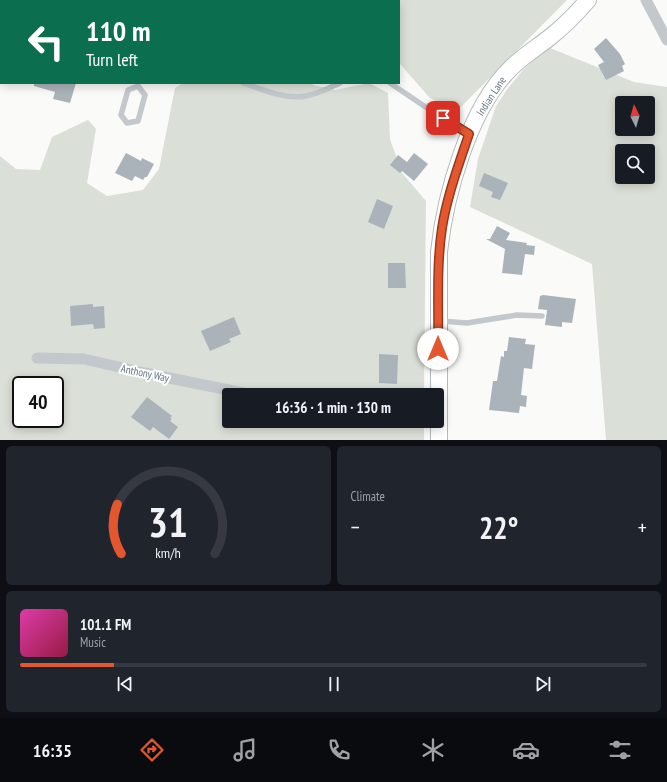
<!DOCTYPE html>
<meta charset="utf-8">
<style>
body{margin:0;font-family:"PT Sans Narrow",sans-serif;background:#20242c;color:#f1f3f6;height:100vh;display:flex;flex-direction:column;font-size:15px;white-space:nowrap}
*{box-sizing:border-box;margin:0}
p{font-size:13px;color:#9ea1a6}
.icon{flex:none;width:22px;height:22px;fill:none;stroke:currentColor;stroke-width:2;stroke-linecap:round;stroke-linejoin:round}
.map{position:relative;height:440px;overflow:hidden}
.sheet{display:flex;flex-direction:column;gap:6px;padding:6px;background:#0d0f14;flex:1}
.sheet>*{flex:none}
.banner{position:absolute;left:0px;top:0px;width:400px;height:84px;box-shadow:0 2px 10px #0003;background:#0b6e4f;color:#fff;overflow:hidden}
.needle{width:26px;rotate:355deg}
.buttons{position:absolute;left:615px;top:96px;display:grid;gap:8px}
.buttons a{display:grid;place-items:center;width:40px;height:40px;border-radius:4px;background:#171b24;box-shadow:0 2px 10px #0003;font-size:20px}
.speed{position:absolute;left:12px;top:376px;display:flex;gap:8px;font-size:20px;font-weight:700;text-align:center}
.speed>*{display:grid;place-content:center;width:52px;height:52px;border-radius:50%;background:#171b24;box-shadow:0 2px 10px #0003;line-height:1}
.speed .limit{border:2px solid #111;border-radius:6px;background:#fff;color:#111}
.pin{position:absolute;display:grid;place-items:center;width:34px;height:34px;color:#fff;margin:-17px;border-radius:8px;box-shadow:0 2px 6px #0006}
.me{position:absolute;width:44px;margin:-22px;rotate:0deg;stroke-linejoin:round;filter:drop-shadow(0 0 3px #0008)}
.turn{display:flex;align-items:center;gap:14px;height:84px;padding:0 20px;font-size:18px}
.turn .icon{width:52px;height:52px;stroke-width:2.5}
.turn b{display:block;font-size:28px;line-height:34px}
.big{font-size:30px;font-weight:700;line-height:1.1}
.sheet .tile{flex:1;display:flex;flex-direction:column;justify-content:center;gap:6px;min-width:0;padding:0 14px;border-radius:6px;background:#20242c}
.sheet .dial{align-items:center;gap:0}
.dial svg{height:104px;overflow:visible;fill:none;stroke:#363941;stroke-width:7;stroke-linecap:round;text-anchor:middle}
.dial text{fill:#f1f3f6;stroke:none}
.song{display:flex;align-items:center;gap:12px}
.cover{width:48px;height:48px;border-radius:6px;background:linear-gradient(135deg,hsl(320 70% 55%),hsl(340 70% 35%))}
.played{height:4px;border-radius:2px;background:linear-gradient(90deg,#e4572e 15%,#363941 15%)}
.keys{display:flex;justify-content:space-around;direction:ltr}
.heat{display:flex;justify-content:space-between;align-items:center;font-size:22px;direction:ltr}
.sheet .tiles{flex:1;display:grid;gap:6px;grid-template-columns:1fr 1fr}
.tile:last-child{grid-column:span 2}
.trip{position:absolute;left:222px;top:388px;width:222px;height:40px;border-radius:4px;background:#171b24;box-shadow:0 2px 10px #0003;font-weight:700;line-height:40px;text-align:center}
.menu{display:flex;height:64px;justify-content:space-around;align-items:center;background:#090b0e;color:#9ea1a6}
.menu .icon{width:28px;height:28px}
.menu .selected{color:#e4572e}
.menu b{font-size:18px;color:#f1f3f6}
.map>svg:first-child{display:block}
</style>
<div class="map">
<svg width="667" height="440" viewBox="0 0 667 440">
<rect width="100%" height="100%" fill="#fafaf8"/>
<path fill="#dadfd7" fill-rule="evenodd" d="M127 0H315L127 1Z
M368 0H567L457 111 430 98 399 63V1Z
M550 48 634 82 667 87V440H606L592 264 470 207 478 159 496 106 508 88 523 70 541 54ZM622 103H648V129H622ZM622 151H648V177H622Z
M183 83H312L313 85 335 90 369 83 388 93 390 139 402 173 426 201 424 395H229V421H424V440H0V156L16 169 40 170 52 137 88 120 96 129 87 183 107 196 143 190 159 169 175 88ZM21 385H55V419H21Z"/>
<path fill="#aab3b9" d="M606 38 620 54 625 64 622 66 624 71 606 80 598 65 604 62 594 49Z
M34 83H76L70 103 53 99 55 92 34 86Z
M126 153 141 161 142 158 154 164 147 177H145L143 180 135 176 132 181 115 173Z
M414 153 428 164 414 181 402 171 400 173 390 165 398 155 407 162Z
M484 173 508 183 500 200 491 197 493 192 479 186Z
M377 199 393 206 384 229 368 222Z
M497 226 510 233 506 240 527 243 526 245 535 246 534 255 525 254 522 275 502 273 505 249 486 239H490Z
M388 263H405L406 288H388Z
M543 295 576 299 572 323 562 322V327L545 325 547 310 538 309 540 296Z
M93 304V307L104 306 105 328 94 329 93 324 71 326 70 306Z
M234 317 241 334 229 339 231 342 210 351 201 331Z
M509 337 526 339 525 344 535 345 532 369 524 368 521 395 527 396 526 407 520 406 519 413 489 410 493 381H497L501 356 504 357V351H507Z
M379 354 398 355 397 384 379 383Z
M147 397 172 416 170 418 172 419 170 421 178 427 169 439 153 427 150 431 131 417Z"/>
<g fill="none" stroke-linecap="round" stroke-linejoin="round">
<defs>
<path id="secondary" d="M439 440V252C445 196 469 108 511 68 522 57 536 48 549 38 563 27 576 14 588 0"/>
</defs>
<use href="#secondary" stroke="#b3babf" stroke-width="18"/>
<path stroke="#c3c8cc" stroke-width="5.5" d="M243 83C262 89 285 100 306 96 318 94 329 88 340 83
M390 83 430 110 469 134
M138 86 145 95 138 121 127 123 121 115 128 90Z
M441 321 467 323 517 315 542 316"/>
<path stroke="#c3c8cc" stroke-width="11" d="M646 0 667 40
M37 358 84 359 145 373 253 395"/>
<use href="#secondary" stroke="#fff" stroke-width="16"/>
</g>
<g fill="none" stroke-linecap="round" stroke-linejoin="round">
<defs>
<path id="route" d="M438 349C439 309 436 268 442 228 447 196 459 164 469 134L443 118"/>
</defs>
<use href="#route" stroke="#94391e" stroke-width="10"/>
<use href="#route" stroke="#e4572e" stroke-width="7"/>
</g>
<g text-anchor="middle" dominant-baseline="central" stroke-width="4" stroke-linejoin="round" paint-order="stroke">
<g font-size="11" fill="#657683" stroke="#fff">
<text transform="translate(491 96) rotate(-57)">Indian Lane</text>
<text transform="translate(145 373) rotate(12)">Anthony Way</text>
</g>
</g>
</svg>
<div class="buttons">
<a><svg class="needle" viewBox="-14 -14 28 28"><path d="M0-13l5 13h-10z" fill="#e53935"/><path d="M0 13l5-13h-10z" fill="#9ea1a6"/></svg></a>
<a><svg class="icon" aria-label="search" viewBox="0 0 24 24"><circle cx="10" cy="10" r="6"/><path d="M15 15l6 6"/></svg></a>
</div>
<div class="speed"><div class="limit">40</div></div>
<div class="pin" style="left:443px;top:118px;background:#d93025"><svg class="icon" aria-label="arrive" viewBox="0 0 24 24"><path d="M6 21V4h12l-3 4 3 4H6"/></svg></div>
<svg class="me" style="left:438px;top:349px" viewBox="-20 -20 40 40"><circle r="19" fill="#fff"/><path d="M0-13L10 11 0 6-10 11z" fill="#e4572e"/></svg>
<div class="trip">16:36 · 1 min · 130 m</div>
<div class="banner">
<div class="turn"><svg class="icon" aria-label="left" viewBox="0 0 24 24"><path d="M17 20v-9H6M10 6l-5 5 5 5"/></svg><div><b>110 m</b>Turn left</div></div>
</div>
</div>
<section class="sheet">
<div class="tiles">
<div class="tile dial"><svg viewBox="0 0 100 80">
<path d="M14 69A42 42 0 1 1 86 69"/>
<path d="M14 69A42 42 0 0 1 11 31" stroke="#e4572e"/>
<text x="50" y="56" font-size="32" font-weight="700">31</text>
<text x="50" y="72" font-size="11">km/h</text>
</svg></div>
<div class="tile"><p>Climate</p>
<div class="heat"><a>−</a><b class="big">22°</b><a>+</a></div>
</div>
<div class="tile">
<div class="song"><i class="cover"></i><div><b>101.1 FM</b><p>Music</p></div></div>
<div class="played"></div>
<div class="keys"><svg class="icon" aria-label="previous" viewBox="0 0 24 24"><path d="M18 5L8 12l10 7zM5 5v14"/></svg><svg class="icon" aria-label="pause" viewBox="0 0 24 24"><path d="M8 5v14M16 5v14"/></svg><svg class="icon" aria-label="next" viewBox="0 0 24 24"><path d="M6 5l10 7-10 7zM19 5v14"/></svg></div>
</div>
</div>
</section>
<nav class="menu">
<b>16:35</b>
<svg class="icon selected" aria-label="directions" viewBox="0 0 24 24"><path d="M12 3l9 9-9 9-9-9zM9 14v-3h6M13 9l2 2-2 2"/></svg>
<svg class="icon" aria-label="music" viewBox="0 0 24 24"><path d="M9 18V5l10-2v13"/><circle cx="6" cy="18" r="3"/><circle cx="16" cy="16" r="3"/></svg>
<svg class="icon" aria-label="phone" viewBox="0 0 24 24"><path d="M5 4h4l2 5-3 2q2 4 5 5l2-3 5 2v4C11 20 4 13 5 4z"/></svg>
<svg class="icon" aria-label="climate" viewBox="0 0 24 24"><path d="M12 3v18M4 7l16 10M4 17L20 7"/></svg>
<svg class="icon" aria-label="car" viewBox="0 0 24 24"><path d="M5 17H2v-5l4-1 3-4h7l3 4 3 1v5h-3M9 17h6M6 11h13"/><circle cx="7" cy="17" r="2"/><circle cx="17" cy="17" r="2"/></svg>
<svg class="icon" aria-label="filters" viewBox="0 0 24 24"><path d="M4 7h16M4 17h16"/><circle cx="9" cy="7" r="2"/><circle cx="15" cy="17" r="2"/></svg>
</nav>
